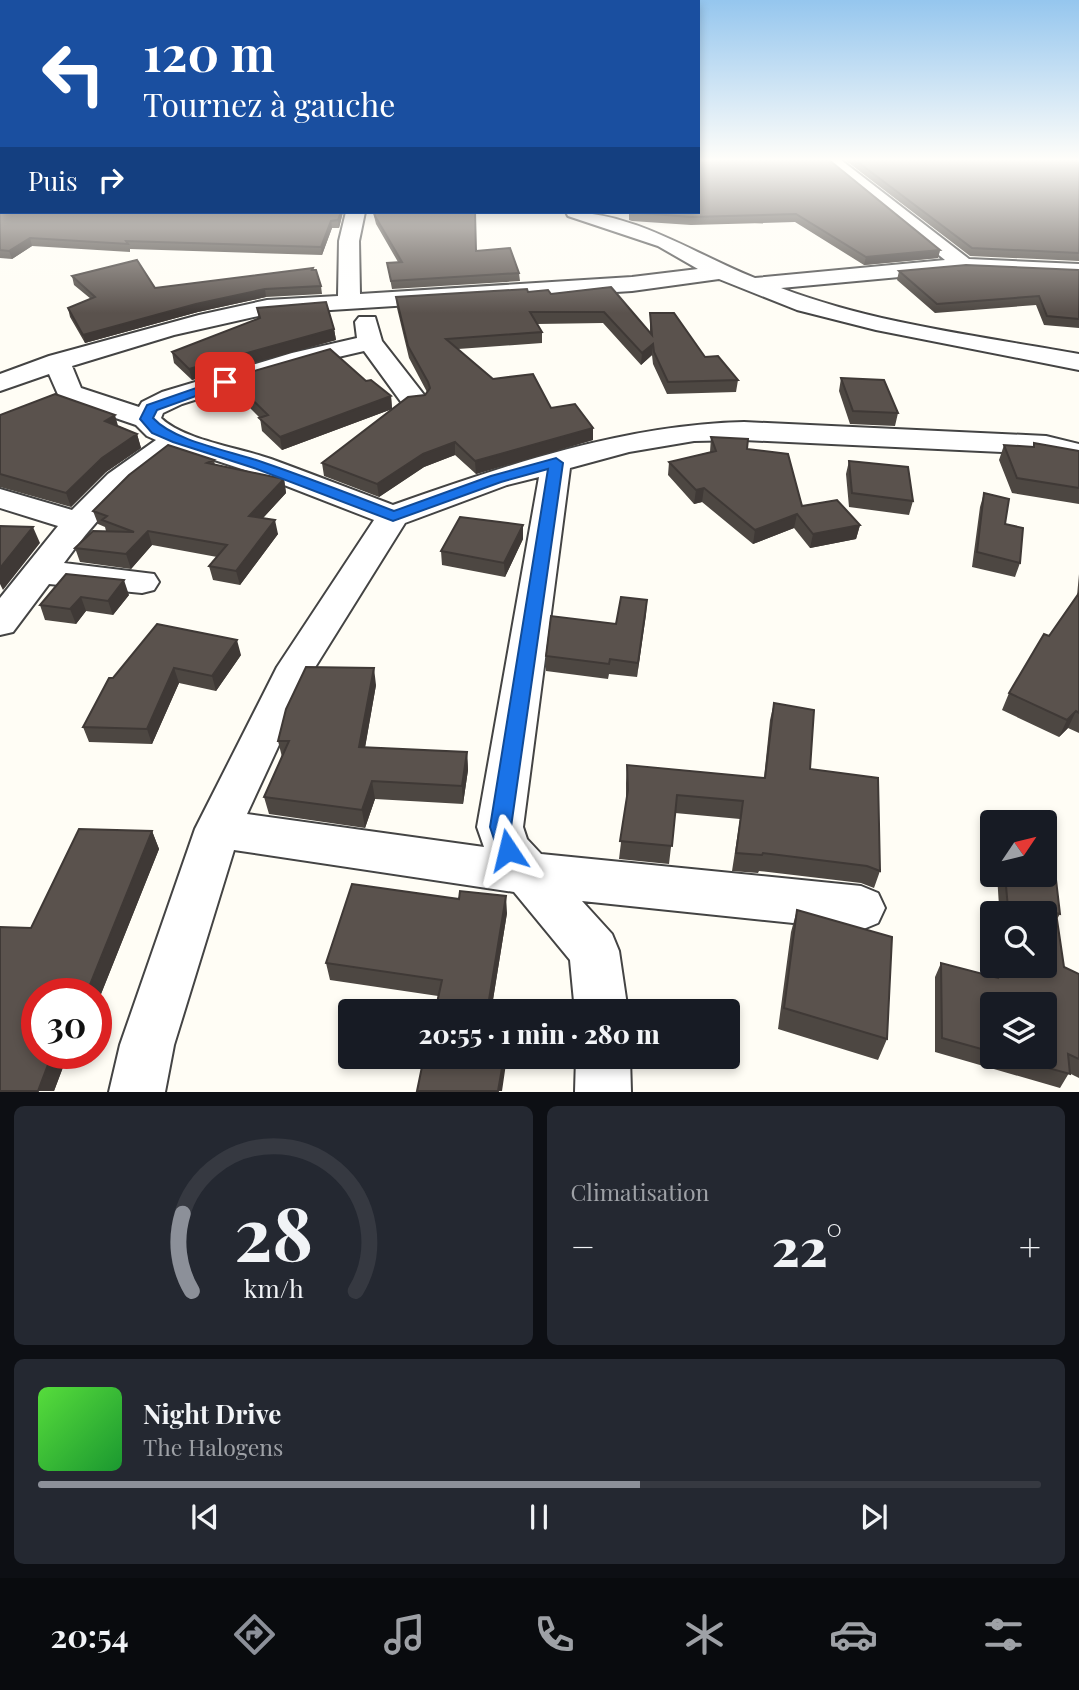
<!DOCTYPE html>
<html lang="fr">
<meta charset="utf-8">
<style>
body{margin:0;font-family:"Playfair Display",serif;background:#242831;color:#f1f3f6;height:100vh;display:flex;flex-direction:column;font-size:26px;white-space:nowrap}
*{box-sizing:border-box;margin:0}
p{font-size:23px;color:#9ea1a6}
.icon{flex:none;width:38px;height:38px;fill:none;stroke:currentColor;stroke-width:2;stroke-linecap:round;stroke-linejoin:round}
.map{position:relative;height:1092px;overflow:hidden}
.drawer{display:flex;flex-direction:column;gap:14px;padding:14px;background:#0d0f14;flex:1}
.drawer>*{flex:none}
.hud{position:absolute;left:0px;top:0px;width:700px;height:214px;box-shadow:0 4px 10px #0003;background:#1a4fa0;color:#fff;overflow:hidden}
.needle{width:46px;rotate:55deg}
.controls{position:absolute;left:980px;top:810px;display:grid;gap:14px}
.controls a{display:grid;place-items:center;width:77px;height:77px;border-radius:7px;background:#171b24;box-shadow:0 4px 10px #0003;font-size:35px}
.speed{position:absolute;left:21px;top:978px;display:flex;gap:14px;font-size:35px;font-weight:700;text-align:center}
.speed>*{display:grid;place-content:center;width:91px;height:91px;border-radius:50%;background:#171b24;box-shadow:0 4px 10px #0003;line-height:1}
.speed .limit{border:10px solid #d22;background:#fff;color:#111}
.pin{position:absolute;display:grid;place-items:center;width:60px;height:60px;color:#fff;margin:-30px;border-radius:14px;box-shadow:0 4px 10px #0006}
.me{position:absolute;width:77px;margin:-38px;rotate:350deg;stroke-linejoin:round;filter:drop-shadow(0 0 5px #0008)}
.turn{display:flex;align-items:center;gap:24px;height:147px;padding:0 28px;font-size:32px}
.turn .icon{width:91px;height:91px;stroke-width:2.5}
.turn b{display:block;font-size:49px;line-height:60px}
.then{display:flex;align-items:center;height:66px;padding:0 28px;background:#0003;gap:14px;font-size:26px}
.big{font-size:52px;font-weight:800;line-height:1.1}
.drawer .tile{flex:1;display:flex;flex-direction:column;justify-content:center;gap:10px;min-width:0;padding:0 24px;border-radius:10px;background:#242831}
.drawer .dial{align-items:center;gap:0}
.dial svg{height:182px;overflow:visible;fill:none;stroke:#363941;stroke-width:7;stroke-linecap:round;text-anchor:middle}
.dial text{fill:#f1f3f6;stroke:none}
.song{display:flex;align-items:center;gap:21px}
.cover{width:84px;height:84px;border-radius:10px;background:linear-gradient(135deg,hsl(110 70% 55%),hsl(130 70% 35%))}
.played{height:7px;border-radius:4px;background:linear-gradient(90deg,#8c9099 60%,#363941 60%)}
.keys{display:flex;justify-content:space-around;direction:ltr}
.heat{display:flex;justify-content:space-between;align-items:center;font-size:38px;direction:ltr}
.drawer .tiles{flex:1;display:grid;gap:14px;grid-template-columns:1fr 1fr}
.tile:last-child{grid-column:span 2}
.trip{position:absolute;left:338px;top:999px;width:402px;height:70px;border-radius:7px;background:#171b24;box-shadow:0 4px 10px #0003;font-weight:800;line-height:70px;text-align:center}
.tab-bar{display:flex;height:112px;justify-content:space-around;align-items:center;background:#090b0e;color:#9ea1a6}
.tab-bar .icon{width:49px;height:49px}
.tab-bar .selected{color:#8c9099}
.tab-bar b{font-size:32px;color:#f1f3f6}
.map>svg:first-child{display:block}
</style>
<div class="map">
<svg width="1079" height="1092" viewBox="0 0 1079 1092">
<rect width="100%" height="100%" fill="#fffdf5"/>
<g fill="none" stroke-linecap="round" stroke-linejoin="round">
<defs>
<path id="minor" d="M822 160H841L969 259 1079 264V276L964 271 781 288C876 324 980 336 1079 354V370L876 330 797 310 719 279 632 291 267 314 174 335 72 366 81 388 139 407 142 402 162 392 292 353 357 338 355 322 359 317H375L382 341 428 400 424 406 414 408 404 406 364 351 308 364 182 404 163 413 161 418C183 440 241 448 271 459 312 474 353 490 393 505 506 465 623 425 744 422L1046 436 1079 444V462L1046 454 744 440 694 441 629 452 570 468 523 827 527 839 541 854 861 886 878 893 885 908 878 923 861 930 582 901 612 934 619 951 628 1012H575L570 960 514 892 234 850 174 1045 165 1092H109L120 1045 195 829 277 667 374 520 248 471 181 449C133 478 96 519 64 563L154 574 159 582 154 590 142 593 49 584 13 632 0 635V598L58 526 0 508V489L72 510 108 474 156 440 147 436 136 425 60 399 49 374 0 391V374L49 356 199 315 267 300 338 296 339 241 346 212H365L359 241 360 294 632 277 698 269 658 246 568 216 566 212C635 212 692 253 755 278L945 260ZM539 477 477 827 484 847 247 814 314 669 405 523 507 485Z
M576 1057H630L631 1092H575Z"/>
</defs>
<use href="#minor" stroke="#444" stroke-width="4"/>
<use href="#minor" fill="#fff" fill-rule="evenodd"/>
</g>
<path fill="#4d4742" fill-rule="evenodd" d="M698 160 940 250 938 258 864 265 795 222 691 225 632 221 629 220V212H615H698Z
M845 160H1079V261L970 256Z
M0 184 343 212 339 228H332L322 255 130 249V252L32 246 12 259 0 258Z
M373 212H475L476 251 519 273 520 281 392 289 387 263 398 262 376 224Z
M313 270 321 286 322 294 266 297 198 312 85 343 70 317 68 308 91 299 74 285 72 276 155 288Z
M1079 270V328L1044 325 1036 305 935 313 897 280 899 271Z
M611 287 650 333V313L705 357 738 380 736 392 667 394 653 364 652 355 641 365 603 323 537 324 542 332V343L458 349 493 379 551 408 593 440 476 474 455 455 424 467 379 497 324 476 322 463 425 395 427 392 409 358 397 308 396 297 528 292 551 294Z
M257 308 334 329 336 340 192 380 174 363 172 352 259 319Z
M230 378 366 381 391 396 392 409 282 450 262 431 260 418 233 391Z
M841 378 898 413 895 426 850 424 839 391Z
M0 415 119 426 137 434 141 448 106 472 71 507 0 487Z
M711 437 747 449 802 506 860 525 856 539 810 548 794 528 753 544 702 502 694 504 668 475 669 462 710 452Z
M1034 443 1079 451V504L1012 493 999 460 1004 445 1033 447Z
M214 460 215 465 284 479 286 493 263 518 278 534 240 585 213 580 209 566 217 557 152 545 131 569 80 562 75 548 106 531 105 527 98 524 93 511Z
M849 461 913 501 909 515 849 507 846 474Z
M984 493 1005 524 1020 563 1015 577 972 567 980 507Z
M523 539 505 577 442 565 441 551Z
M66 574 129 595 113 615 86 611 76 624 45 620 40 605Z
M1079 574V733L1068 728 1059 737 1002 710 1009 693 1077 596Z
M647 600 637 677 609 674 608 679 546 671V656L616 624Z
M241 655 216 691 179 683 152 744 89 742 83 727 113 678Z
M376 685 365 747 467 752 468 770 463 804 375 799 365 828 269 814 264 797 282 757 278 741Z
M774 703 810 769 880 871 874 888 861 883 759 871 758 873 732 871 740 819 675 813 669 864 619 859 626 801V783L627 765 764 778 770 720Z
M79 829 152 831 159 849 97 1004H96V994H37V1054H68L54 1091H0V927L31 928Z
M997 875H1005L1060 914 1057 919 1064 967 1079 974V1078L1069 1073 1060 1088 935 1052V977L941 963 989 976 984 918 991 904 999 906ZM992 914 1045 966H992ZM992 1004 1045 1057H992Z
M797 910 887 1039 878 1060 778 1029 791 932Z
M507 913 491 1012H435L438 996 330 980 326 963Z"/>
<path fill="#3f3936" d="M341 212H343L339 228 338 220Z
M331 221 332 228 322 255 321 247Z
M30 238 32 246 12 259 9 251Z
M940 250 938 258 864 265 866 257Z
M265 289 266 297 198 312 85 343 83 335 196 304Z
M334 329 336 340 192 380 189 369Z
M653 344 652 355 641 365 642 353Z
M391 396 392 409 282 450 280 437Z
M115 415 119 429 105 421Z
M593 428V440L476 474 475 461Z
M137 434 141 448 106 472 71 507 66 493 102 458Z
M455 442V455L424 467 379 497 377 484 423 454Z
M284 479 286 493 252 530 249 516Z
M704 488 702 502 694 504 696 490Z
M797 514 794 528 753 544 755 530Z
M275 520 278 534 240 585 236 571Z
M523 525V539L505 577 504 563Z
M860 525 856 539 810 548 813 534Z
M33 527 40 543 3 590 0 584V568Z
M148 531 152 545 131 569 126 554Z
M124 580 129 595 113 615 108 601Z
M81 597 86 611 76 624 70 609Z
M647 600 646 615 637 677 638 663Z
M237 640 241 655 216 691 212 676Z
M174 668 179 683 152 744 147 729Z
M374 668 376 685 362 765 359 747Z
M1076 711 1068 728 1059 737 1067 720Z
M467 752 468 770 463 804 462 786Z
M372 781 375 799 365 828 362 810Z
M152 831 159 849 97 1004 96 1001V994H92L89 987Z
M506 896 507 913 491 1012H487Z
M78 987 82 994H75Z
M52 1054H68L54 1091H38Z
M504 1057H507L502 1091H498Z"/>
<path fill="#5a524d" stroke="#3f3936" stroke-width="2" d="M0 160H2V181L0 173Z
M698 160H829L940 250 866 257 796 214 691 217 629 212H698Z
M855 160H1079V253L972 248Z
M0 184H2V212H341L338 220 331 221 321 247 126 241 128 244 30 238 9 251 0 250Z
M374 212H475L476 251 510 248 519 273 391 281 387 263 402 262 375 216Z
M137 260 155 288 313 268 312 270H316L321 286 265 289 196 304 83 335 68 308 95 297 72 276Z
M966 265 1079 270V319L1047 316 1039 296 937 304 899 271Z
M611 287 652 335 650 313H674L705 357 718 356 738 380 668 382 654 352 653 344 642 353 604 312H530L542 332 446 339 493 379 533 374 551 408 575 404 593 428 475 461 455 442 423 454 377 484 322 463 408 397 425 395 430 388 428 382 408 346 396 297 527 289 528 292 548 290 551 294Z
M326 302 334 329 189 369 172 352 260 318 257 308Z
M330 349 366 381 371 380 391 396 280 437 259 418 268 415 230 378Z
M841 378 884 380 898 413 853 411Z
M55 394 115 415 105 421 137 434 102 458 66 493 0 474V415Z
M711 437 748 439 747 449 788 454 802 506 837 500 860 525 813 534 797 514 755 530 704 488 696 490 669 462 716 451Z
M1034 443 1079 451V488L1017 478 1004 445 1034 447Z
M168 445 214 460 207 463 284 479 249 516 275 520 236 571 209 566 227 545 148 531 126 554 75 548 93 531 134 532 102 520 107 516 93 511 129 475Z
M849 461 908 467 913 501 852 493Z
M984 493 1009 499 1005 524 1023 528 1020 563 977 552Z
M460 517 523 525 504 563 441 551Z
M0 526 33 527 0 568Z
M66 574 124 580 108 601 81 597 70 609 40 605Z
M1079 593V713L1076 711 1067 720 1009 693 1044 634 1049 636Z
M621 597 647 600 638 663 610 659 609 664 546 656 551 616 616 624Z
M157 624 237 640 212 676 174 668 147 729 83 727 109 678H113Z
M306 667 374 668 359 747 467 752 462 786 372 781 362 810 264 797 289 741H278L286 709Z
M774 703 814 710 810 769 878 778 880 871 867 866 763 853 762 855 736 853 743 801 677 795 672 846 620 841 628 790 627 765 765 778Z
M79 829 152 831 89 987H78L75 994H37V1054H52L38 1091H0V927L31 928Z
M1045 868 1055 871 1060 914 1056 913 1064 967 1079 974V1059L1068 1054 1070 1074 1008 1057H1045V1004H992V1052L942 1038 941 963 998 978 997 966H1045V914H992V918L991 904 1008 908 1005 875H1045Z
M352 884 459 899 460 891 506 896 487 1012H435L442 980 326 963Z
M797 910 892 937 887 1039 784 1008Z
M424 1057H504L498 1091H417Z"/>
<linearGradient id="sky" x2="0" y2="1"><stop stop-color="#95c6ee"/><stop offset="0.51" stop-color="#fffefa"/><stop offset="1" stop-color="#fffefa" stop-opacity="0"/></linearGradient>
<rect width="1079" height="313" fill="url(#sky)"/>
<path fill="#1a73e8" stroke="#114b97" stroke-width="2" d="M225 378 229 379V384L157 410 153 418C175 442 231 451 262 462 306 477 350 494 394 511L491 476 556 458 563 463 511 827 519 850 516 857 508 860 500 857 490 827 548 469 501 482 393 521 254 468 173 442 152 433 140 419 147 405Z"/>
</svg>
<div class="controls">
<a><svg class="needle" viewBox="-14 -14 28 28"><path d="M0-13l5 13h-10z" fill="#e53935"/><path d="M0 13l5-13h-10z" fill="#9ea1a6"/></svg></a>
<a><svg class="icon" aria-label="search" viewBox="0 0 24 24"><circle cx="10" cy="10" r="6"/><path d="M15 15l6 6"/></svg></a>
<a><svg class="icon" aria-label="layers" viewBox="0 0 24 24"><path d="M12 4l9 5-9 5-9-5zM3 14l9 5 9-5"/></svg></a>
</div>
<div class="speed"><div class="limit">30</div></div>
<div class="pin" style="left:225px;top:382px;background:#d93025"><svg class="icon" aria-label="arrive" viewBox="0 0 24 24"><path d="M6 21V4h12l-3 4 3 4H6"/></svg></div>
<svg class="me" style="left:508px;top:850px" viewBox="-20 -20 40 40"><path d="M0-17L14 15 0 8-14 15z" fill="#1a73e8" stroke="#fff" stroke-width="4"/></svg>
<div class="trip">20:55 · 1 min · 280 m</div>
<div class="hud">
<div class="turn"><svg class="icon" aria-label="left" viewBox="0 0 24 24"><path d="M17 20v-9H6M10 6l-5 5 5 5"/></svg><div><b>120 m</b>Tournez à gauche</div></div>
<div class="then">Puis<svg class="icon" aria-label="right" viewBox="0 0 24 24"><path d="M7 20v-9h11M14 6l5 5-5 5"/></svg></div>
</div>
</div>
<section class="drawer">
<div class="tiles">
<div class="tile dial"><svg viewBox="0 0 100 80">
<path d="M14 69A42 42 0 1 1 86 69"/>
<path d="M14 69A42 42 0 0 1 10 35" stroke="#8c9099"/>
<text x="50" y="56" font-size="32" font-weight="700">28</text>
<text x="50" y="72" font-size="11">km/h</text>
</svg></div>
<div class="tile"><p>Climatisation</p>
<div class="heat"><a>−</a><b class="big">22°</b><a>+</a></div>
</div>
<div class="tile">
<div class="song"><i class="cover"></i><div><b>Night Drive</b><p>The Halogens</p></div></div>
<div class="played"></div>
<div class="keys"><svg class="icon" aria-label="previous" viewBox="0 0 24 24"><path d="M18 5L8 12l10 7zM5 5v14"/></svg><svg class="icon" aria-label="pause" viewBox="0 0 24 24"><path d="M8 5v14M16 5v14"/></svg><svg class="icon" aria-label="next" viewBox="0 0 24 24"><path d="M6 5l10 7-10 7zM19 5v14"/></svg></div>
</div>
</div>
</section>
<nav class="tab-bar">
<b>20:54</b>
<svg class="icon selected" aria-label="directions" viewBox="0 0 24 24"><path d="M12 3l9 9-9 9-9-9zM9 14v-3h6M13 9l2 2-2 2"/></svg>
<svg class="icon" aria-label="music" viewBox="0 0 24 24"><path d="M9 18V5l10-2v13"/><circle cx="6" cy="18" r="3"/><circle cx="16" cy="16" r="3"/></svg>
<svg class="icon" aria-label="phone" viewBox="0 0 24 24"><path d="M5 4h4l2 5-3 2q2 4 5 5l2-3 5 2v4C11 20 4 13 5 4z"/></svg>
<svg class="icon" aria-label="climate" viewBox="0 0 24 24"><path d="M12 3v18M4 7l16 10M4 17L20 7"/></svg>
<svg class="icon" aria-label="car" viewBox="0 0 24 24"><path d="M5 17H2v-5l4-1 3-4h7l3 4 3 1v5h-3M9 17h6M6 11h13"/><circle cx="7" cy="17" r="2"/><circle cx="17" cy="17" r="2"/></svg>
<svg class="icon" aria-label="filters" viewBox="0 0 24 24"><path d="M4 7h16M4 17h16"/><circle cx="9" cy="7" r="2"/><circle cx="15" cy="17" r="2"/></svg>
</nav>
